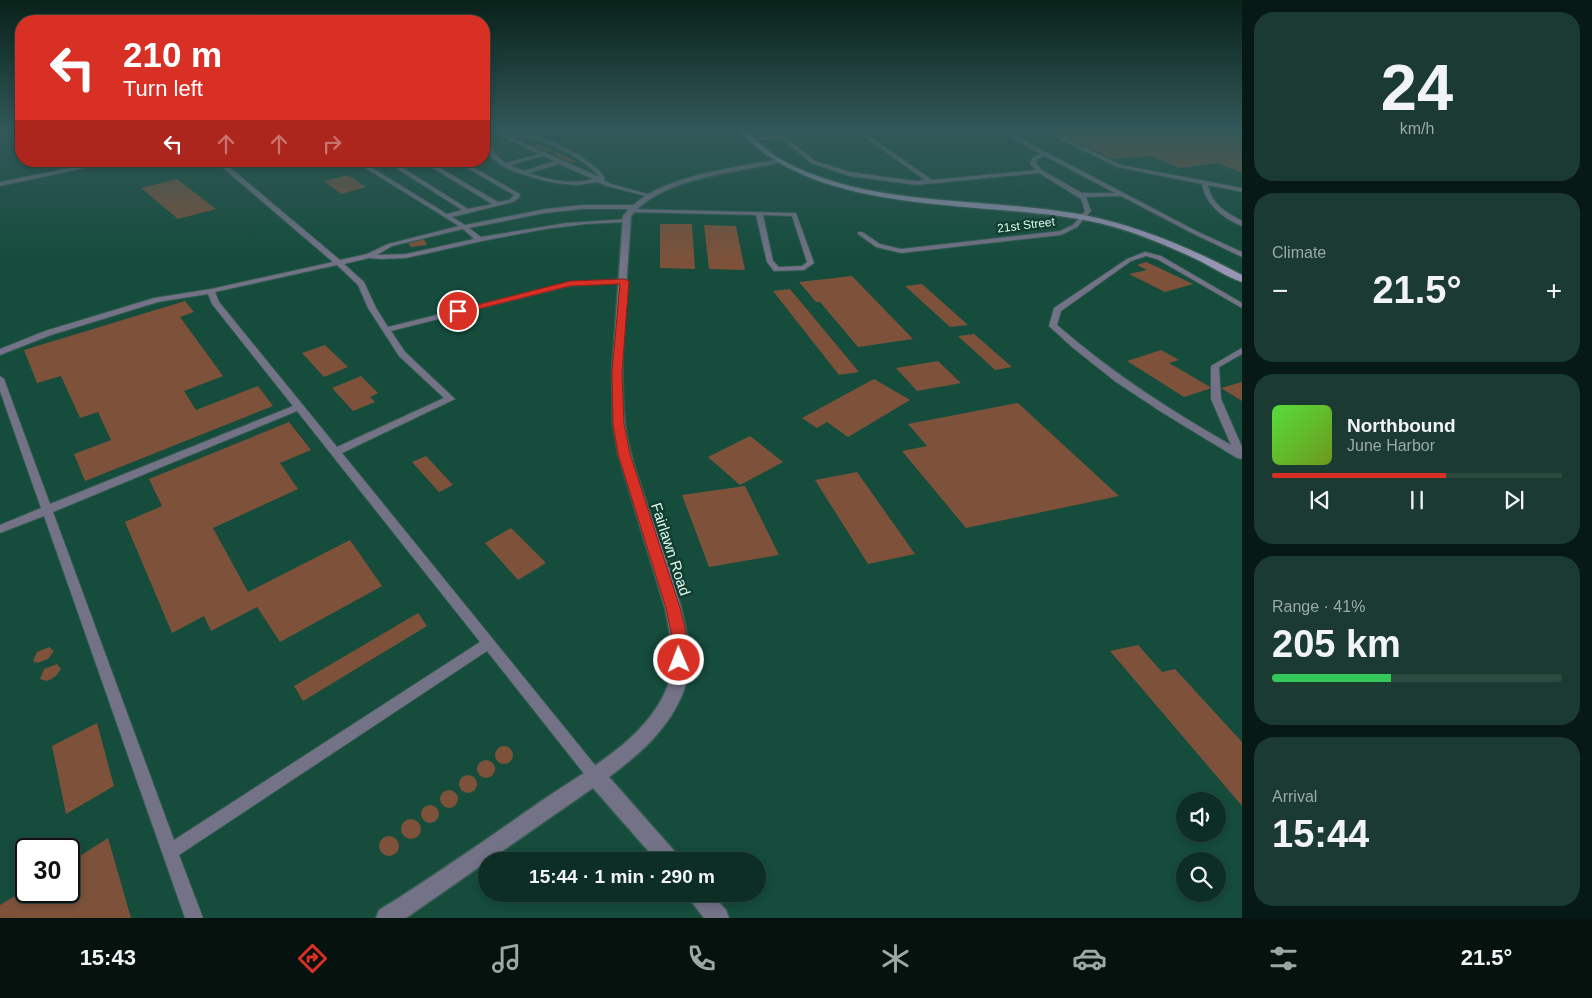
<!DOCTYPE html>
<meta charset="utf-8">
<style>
body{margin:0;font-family:Helvetica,sans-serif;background:#1b3a31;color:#f1f3f6;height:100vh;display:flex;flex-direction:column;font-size:19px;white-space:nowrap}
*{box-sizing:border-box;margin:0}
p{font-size:16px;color:#9aa8a6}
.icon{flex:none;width:28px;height:28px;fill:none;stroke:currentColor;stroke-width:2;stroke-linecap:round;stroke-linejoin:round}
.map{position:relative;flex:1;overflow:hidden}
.panel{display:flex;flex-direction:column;gap:12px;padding:12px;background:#071914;width:350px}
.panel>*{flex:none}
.guide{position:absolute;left:15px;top:15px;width:475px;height:152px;border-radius:20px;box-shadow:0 2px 8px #0003,0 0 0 1px #2d4a41;background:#d93025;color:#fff;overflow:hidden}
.fabs{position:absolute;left:1176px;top:792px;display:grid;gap:10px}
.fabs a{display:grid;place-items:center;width:50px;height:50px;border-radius:50%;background:#0d2e24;box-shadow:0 2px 8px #0003,0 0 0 1px #2d4a41;font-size:25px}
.speed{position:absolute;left:15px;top:838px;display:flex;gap:10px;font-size:25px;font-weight:700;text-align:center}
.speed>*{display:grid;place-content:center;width:65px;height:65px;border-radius:50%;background:#0d2e24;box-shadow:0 2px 8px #0003,0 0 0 1px #2d4a41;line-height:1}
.speed .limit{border:2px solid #111;border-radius:8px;background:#fff;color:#111}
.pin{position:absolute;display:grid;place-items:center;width:42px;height:42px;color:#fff;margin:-21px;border:2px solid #fff;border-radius:50%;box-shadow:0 1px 5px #0007}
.me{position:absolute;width:55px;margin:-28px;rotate:359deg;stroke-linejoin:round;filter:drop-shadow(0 0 4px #0008)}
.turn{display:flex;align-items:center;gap:18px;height:105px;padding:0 25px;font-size:22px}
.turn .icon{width:65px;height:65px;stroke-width:2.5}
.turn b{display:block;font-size:35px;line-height:42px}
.lanes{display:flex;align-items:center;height:48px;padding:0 25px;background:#0003;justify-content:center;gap:25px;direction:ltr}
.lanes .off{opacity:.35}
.big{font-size:38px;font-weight:600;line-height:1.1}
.panel .card{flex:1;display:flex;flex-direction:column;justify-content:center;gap:8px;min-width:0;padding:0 18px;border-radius:20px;background:#1b3a31}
.panel .dial{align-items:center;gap:0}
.dial b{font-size:65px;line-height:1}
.song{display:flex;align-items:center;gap:15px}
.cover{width:60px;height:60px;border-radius:8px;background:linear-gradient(135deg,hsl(110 70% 55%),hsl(80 70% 35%))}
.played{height:5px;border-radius:2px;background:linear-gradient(90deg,#d93025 60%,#2d4a41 60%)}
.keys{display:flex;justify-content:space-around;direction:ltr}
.heat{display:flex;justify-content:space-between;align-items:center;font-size:28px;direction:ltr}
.charge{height:8px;border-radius:4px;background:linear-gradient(90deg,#34c759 41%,#2d4a41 0)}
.trip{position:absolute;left:478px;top:852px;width:288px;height:50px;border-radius:25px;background:#0d2e24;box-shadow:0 2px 8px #0003,0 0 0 1px #2d4a41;font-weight:600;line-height:50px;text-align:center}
.dock{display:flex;height:80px;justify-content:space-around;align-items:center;background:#05120e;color:#9aa8a6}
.dock .icon{width:35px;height:35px}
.dock .on{color:#d93025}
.dock b{font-size:22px;color:#f1f3f6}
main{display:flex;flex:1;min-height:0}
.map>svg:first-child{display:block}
</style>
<main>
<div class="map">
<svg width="1242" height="918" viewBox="0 0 1242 918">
<rect width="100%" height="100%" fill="#113e30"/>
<path fill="#154c3c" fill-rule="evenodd" d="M0 131H21V161H484V131H1242V918H0ZM1185 801H1218V834H1185ZM26 849H69V891H26ZM486 861H756V894H486ZM1185 861H1218V894H1185Z"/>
<path fill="#7e523a" d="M1054 131H1242V173L1219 163 1179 168 1152 156 1112 159Z
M539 144 553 151 547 152 533 145Z
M557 152 578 162 572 163 552 154Z
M348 175 366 187 341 194 324 181Z
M177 179 216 209 178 219 141 188Z
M660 224H692L695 269 660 268Z
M704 225 736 226 745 270 709 269Z
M420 239H424L427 245 411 247 408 243Z
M1146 262 1157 267 1193 284 1165 292 1129 274 1147 270 1137 265Z
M852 276 913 339 858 347 820 302H816L799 282Z
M922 284 968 325 950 327 905 286Z
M790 289 859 372 839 375 773 291Z
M185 301 194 312 180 317 223 376 184 391 196 410 258 386 273 406 85 481 74 454 111 440 98 412 80 418 61 376 37 383 24 350Z
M974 334 1012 367 995 370 958 336Z
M325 345 348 367 324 377 302 353Z
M1161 350 1179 360 1169 363 1212 388 1184 397 1127 361Z
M938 361 961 383 917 391 896 368Z
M361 376 378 393 370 397 375 402 353 411 332 388Z
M874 379 910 400 848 437 827 422 817 428 802 418Z
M1242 382V401L1221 388Z
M1017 403 1019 404 1119 496 966 528 902 451 927 446 908 424Z
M289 422 311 450 280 463 298 489 213 528 248 592 350 540 382 586 280 642 257 607 211 631 204 616 172 633 125 522 162 506 149 479Z
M750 436 783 462 740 485 708 457Z
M426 456 453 485 439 492 412 462Z
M857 472 915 554 868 564 815 480Z
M745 486 779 555 709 567 682 495Z
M511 528 546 563 518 580 485 543Z
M418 613 427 626 303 701 294 686Z
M1138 645 1162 672 1175 669 1242 742V806L1110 651Z
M49 647 54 651 48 659 37 663 33 661 37 652Z
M57 664 61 669 55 677 47 681 40 679 44 669Z
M97 723 114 786 66 814 52 746Z
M495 755a9 9 0 1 1 18 0a9 9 0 1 1-18 0Z
M477 769a9 9 0 1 1 18 0a9 9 0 1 1-18 0Z
M459 784a9 9 0 1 1 18 0a9 9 0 1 1-18 0Z
M440 799a9 9 0 1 1 18 0a9 9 0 1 1-18 0Z
M421 814a9 9 0 1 1 18 0a9 9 0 1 1-18 0Z
M401 829a10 10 0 1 1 20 0a10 10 0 1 1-20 0Z
M379 846a10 10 0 1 1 20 0a10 10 0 1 1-20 0Z
M108 838 131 918H0V905L26 889V891H69V863Z"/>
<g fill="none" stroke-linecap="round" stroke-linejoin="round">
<defs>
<path id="lane" d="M491 131C498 131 503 135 509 135 515 136 522 134 529 135 550 138 593 159 605 178L603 180 611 184 651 195 646 196 607 186 597 182 578 185 563 184 545 181 515 172 502 166 491 157 487 148 485 136ZM495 133 539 154 506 163C495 156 491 150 491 136ZM514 138C519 137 525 137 530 138 548 142 589 161 599 177ZM543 156 555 161 524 171 510 165ZM559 164 593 179C573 185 548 180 529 173Z
M856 131H862L932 180 1036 170 1030 164 1033 157 1041 154 1000 131H1006L1196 231 1242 252V257L1192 233 1121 196 1086 197 1091 211 1077 227 1061 235 901 253 876 247 858 234V232H862L880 244 901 249 1060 231 1073 225 1085 211 1081 199 1039 173 916 185 849 176 811 163 781 138 750 141 747 139 782 134 815 161 850 172 916 181 925 180ZM1045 156 1115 193H1082L1042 170 1036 164 1037 159Z
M1044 131H1051L1121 165 1242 188V192L1208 185C1211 204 1227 213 1242 221V226C1224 219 1205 204 1202 184L1117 167Z
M105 161H117L0 186V182Z
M215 161H222L340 260 367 254 388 244 459 226 354 161H361L447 214 462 210 385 161H392L468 209 492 204 421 161H428L498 202 509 200 514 195 455 161H462L520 194 519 198 513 202 452 217 465 225 545 209 582 205H632L635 207 632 209H582L545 213 469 228 481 237 566 223 629 219V221L627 222 586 224 546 229 487 240 406 258 381 259 369 258 344 264 364 282 376 308 388 327 570 282 624 279 628 281 624 283 570 286 391 331 405 352 455 399 342 453 599 770 601 775 599 780 594 782 589 780 487 651 179 855 203 918H185L44 516 0 533V525L41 508 0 391V376L4 379 50 504 293 406 212 304 208 294 158 302 51 335 0 355V349L45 331 154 298 211 289 333 262ZM463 229 474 239 406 254 377 255 392 246ZM337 265 358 285 368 308 399 356 444 398 337 447 219 302 215 292ZM297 411 480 642 174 840 53 512Z
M629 209 796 213 814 263 804 270 774 271 767 262 756 215 627 212V210ZM763 215 792 216 807 262 802 266 779 267 773 261Z
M1145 252 1161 256 1242 303V308L1157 259 1146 256 1131 261 1061 311 1057 325C1111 372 1169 410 1231 445L1211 399V366L1242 348V354L1219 367 1221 399 1242 447V459L1237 458 1163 413 1116 382 1072 347 1049 326 1054 308 1127 259Z"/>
<path id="street" d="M780 159 783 161 782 162C736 173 662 177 631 216 627 285 618 355 625 424 633 496 708 624 684 690 670 728 640 754 609 777L677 854 680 861H657L593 788 406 918H376L379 910C433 877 485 840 537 804 582 772 642 744 666 690 677 666 670 633 665 608L618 454 613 424 612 372 623 216C654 175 732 169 780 159Z
M688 894H711L726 910 729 918H704L691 901Z"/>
<path id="secondary" d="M739 131H746C757 141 768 152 782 160 868 208 983 197 1079 214 1137 225 1191 248 1242 275V282C1227 277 1212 267 1198 260 1166 245 1133 231 1099 223 988 198 822 220 739 131Z"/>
</defs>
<use href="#lane" stroke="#315c4e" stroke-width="2"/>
<use href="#street" stroke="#315c4e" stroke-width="3"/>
<use href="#secondary" stroke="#315c4e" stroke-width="3"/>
<use href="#lane" fill="#747287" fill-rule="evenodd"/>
<use href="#street" fill="#747287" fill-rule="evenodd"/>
<use href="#secondary" fill="#9794b4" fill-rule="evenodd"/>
</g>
<linearGradient id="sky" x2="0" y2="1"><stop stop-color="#09221a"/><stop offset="0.5" stop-color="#325859"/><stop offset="1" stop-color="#325859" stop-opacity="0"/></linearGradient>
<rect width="1242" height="260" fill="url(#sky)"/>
<path fill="#d93025" stroke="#8d1f18" d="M624 279 629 281 622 372 624 424 630 454 680 608C684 624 691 649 684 664L679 666 673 664 671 660V632L666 608 618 454 613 424 612 372 620 284 570 286 458 314 454 311 570 281Z"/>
<g text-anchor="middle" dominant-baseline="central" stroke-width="5" stroke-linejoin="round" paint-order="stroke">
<g font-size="12" fill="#dcfaee" stroke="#113e30">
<text transform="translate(1026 225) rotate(-7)">21st Street</text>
</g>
<g font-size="15" fill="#dcfaee" stroke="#113e30">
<text transform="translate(671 549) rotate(72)">Fairlawn Road</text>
</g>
</g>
</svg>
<div class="fabs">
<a><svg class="icon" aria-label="sound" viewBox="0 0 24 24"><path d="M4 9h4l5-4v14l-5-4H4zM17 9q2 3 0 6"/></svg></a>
<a><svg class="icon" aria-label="search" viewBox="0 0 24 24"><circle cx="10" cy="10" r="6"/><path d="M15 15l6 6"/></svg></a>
</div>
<div class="speed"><div class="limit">30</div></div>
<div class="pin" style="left:458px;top:311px;background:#d93025"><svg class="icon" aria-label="arrive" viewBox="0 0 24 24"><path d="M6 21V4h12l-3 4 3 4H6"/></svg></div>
<svg class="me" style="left:679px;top:660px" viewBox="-20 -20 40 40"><circle r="17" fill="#d93025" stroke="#fff" stroke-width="3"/><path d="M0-11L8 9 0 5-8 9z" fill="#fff"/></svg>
<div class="trip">15:44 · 1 min · 290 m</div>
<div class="guide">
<div class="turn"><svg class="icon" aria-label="left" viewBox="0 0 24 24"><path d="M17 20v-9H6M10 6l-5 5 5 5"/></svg><div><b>210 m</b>Turn left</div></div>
<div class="lanes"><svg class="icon" aria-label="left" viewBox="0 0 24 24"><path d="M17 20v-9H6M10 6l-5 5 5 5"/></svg><svg class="icon off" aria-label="ahead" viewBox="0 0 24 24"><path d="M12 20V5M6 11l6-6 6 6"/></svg><svg class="icon off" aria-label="ahead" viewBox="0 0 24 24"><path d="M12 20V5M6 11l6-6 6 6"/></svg><svg class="icon off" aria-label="right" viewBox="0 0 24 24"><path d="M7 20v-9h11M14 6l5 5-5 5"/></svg></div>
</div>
</div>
<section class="panel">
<div class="card dial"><b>24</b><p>km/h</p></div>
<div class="card"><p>Climate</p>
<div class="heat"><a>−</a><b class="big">21.5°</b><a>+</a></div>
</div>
<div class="card">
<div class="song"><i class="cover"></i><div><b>Northbound</b><p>June Harbor</p></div></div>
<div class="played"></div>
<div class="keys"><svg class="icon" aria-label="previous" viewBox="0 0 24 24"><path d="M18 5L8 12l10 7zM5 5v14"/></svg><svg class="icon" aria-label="pause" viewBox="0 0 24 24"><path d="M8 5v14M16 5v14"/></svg><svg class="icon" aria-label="next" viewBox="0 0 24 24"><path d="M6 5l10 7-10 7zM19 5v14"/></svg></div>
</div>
<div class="card"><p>Range · 41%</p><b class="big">205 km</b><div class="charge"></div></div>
<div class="card"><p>Arrival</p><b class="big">15:44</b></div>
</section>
</main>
<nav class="dock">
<b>15:43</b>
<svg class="icon on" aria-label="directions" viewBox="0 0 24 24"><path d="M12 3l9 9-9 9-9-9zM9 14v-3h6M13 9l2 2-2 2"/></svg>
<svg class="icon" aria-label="music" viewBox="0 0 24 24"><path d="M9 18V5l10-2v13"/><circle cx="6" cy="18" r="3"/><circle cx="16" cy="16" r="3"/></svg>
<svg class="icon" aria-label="phone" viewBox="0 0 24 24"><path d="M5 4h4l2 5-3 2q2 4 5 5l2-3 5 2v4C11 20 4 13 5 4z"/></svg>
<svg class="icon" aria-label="climate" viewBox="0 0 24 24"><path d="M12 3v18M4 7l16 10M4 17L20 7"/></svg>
<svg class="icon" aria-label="car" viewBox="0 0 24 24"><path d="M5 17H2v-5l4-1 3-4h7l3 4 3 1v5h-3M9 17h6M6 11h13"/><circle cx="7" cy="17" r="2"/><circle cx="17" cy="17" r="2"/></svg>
<svg class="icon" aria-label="filters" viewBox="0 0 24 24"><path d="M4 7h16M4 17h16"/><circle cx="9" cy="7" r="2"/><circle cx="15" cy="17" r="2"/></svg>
<b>21.5°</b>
</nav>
